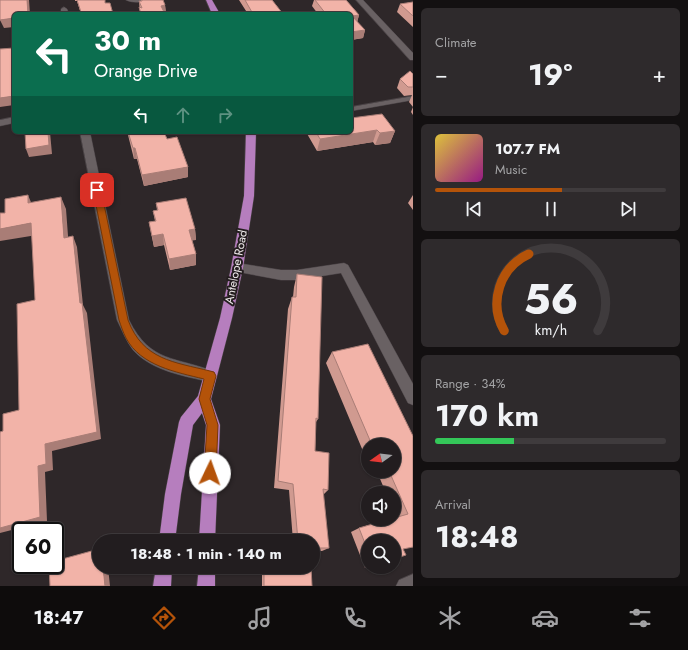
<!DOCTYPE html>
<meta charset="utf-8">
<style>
body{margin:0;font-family:Jost,sans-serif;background:#2e2a2c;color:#f1f3f6;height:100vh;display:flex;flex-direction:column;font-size:15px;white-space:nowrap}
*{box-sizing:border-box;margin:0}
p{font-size:13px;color:#a2a2a4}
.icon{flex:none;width:22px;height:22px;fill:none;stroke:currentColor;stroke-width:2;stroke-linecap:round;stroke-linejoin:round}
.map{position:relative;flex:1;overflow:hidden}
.side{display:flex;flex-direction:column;gap:8px;padding:8px;background:#131011;width:275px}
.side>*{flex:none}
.top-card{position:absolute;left:12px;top:12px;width:341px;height:122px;border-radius:6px;box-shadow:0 1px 3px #0004,0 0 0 1px #3f3b3d;background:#0b6e4f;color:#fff;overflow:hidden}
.needle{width:26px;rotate:256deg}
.tools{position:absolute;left:361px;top:438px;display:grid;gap:8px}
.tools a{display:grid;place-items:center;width:40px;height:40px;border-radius:50%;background:#221d1f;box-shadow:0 1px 3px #0004,0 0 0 1px #3f3b3d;font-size:20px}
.speed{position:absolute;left:12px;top:522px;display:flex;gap:8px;font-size:20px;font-weight:700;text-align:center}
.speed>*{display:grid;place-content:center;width:52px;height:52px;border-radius:50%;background:#221d1f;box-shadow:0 1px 3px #0004,0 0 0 1px #3f3b3d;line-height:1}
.speed .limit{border:2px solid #111;border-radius:6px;background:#fff;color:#111}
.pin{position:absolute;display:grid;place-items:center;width:34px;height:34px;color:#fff;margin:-17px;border-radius:8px;box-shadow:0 2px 6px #0006}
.me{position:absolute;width:44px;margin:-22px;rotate:3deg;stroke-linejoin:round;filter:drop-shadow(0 0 3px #0008)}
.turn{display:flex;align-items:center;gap:14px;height:84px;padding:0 16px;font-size:18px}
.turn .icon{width:52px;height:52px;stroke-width:2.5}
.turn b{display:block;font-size:28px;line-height:34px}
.lanes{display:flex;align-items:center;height:38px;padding:0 16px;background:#0003;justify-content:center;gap:20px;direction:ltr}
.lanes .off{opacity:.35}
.big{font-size:30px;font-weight:700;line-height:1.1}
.side .widget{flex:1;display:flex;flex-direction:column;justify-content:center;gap:6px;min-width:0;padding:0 14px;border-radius:6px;background:#2e2a2c}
.side .dial{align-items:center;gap:0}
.dial svg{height:104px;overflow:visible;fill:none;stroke:#3f3b3d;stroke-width:7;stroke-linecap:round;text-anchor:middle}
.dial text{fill:#f1f3f6;stroke:none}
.song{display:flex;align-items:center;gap:12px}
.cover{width:48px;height:48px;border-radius:6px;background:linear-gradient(135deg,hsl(50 70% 55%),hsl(310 70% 35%))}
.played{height:4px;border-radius:2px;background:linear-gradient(90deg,#b45309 55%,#3f3b3d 55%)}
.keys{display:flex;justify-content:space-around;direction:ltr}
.heat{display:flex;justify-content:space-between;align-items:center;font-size:22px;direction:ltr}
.charge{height:6px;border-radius:3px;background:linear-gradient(90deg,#34c759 34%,#3f3b3d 0)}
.trip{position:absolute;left:92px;top:534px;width:228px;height:40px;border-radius:20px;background:#221d1f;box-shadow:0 1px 3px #0004,0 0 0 1px #3f3b3d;font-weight:700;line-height:40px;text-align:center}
.menu{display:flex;height:64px;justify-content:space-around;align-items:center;background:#0e0c0c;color:#a2a2a4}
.menu .icon{width:28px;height:28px}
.menu .current{color:#b45309}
.menu b{font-size:18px;color:#f1f3f6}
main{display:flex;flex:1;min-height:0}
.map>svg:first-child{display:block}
</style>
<main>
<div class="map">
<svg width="413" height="586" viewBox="0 0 413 586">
<rect width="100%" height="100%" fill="#2e2729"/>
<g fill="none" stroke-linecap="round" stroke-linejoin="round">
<defs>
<path id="lane" d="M413 96V100L351 111V107Z"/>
<path id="street" d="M126 0H148C143 3 131 3 126 0Z
M356 0H363L413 53V60H410Z
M64 7 67 9 69 14H61V9Z
M14 117V123L0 126V120Z
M80 132H90L129 320C151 364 176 356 215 372L217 376 215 380 210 382C184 376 152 371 133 350 126 341 122 330 117 320Z
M237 263 281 270H297L344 263 348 265 413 384V405L408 403 341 273 297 280H281L233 271 231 268 233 265Z
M413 574V586H396L399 580Z"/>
<path id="primary" d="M206 0H212L220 14H212Z
M246 132H256L254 196 243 268 232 318 211 399 220 425 215 541H199L206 425 202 413 193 425 181 494 175 541H159L165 494 179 422 181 417 198 396 220 318 231 268 244 196Z
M156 567H172L171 586H153Z
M199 567H215V586H197Z"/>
</defs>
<use href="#lane" stroke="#4a4346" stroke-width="1"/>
<use href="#street" stroke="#4a4346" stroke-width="1"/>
<use href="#primary" stroke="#4a4346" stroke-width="1"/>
<use href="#lane" fill="#696163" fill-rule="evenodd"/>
<use href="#street" fill="#696163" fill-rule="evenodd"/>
<use href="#primary" fill="#b67ebe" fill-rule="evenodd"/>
</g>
<path fill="#d09a90" d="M75 0H105V3L113 14H81L77 1H75Z
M141 0H163L165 5 166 14H140L139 1H141Z
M239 0H272L283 14H248Z
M314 0H346L359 15 357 22 365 30 363 38 351 40V14H318L312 6Z
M413 2V27L397 12 400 4Z
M413 74V115L411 112 413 107 409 102 412 95 404 96 397 88 400 79Z
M351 118 395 131 390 143 375 145 373 142 317 151 306 132H351Z
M125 132H164L167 139 188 177 144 186 137 159H134L128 135H126Z
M413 195V210L408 203Z
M156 203 195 229 196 240H192L196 254V265L170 270 164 245 154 247 151 233 149 222 155 221 153 211 157 210Z
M297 274 318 419 316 422 315 451 328 490 323 495 329 548 322 551H313V541H293L289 490 274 488 288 309 292 297H293L294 287Z
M332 352 413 436V547L368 541V567L365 568 351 532 359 528 396 517 394 511V493H386L378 474 373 475 372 471H394V445H368V463L326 363Z
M262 567H311L312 586H262Z"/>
<path fill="#a97d76" d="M27 0H29L30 14H28Z
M165 5 166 14H162L161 6Z
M359 15 357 23 352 16Z
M14 18V27L4 28 0 20Z
M365 30 363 38 351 40V32Z
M14 96V105L0 107V98Z
M377 130 373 142 317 151 320 139Z
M395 131 390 143 375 145 380 133Z
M48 132H50L52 154 29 157 26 149Z
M125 132H127L128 135H126Z
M133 148H135L137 159H134Z
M188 167V177L144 186 142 175Z
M28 195 33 207 28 203Z
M61 197 66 209 69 249 64 238Z
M31 223 37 235 0 241V229Z
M195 229 196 240 189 241V230Z
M163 234 164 245 154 247 152 236Z
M73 236 77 247 83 305 87 313 101 439 52 451 53 470 45 472 47 521 0 533V528L38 466 45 444 80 303Z
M196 254V265L170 270 169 259Z
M378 471H381L378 474 373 475Z
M103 567H108L110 586H105Z"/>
<path fill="#f2b3a8" stroke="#a97d76" d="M0 0H27L28 14H14V18L0 20Z
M77 0H105V3H110L113 14H90L91 13 81 12Z
M142 0H163L165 5 161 6 165 14H141L139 7 142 8 139 1H142Z
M245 0H272L283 14H253Z
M315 0H346L359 15 352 16 365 30 351 32V14H326Z
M413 2V16L400 4Z
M14 48V96L0 98V49Z
M410 71 413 74V87H408L400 79Z
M382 114 395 131 380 133 377 130 320 139 316 132H351V118Z
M25 132H48L49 145 26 149Z
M128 132H164L167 139 177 137 188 167 142 175 135 148H133Z
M28 195V203L61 197 64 238 73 236 80 303H82L97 432 45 444 46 464 38 466 40 517 0 528V432L3 431V414L19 410 17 304 35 300 31 223 0 229V213H5V199Z
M186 198 195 229 189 230 196 254 169 259 163 234 152 236 149 222 156 221 153 211 158 210 156 203Z
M297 274 322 277 318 419 316 418 315 451 329 453 328 490 323 489 329 548H313V541H298L293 484 278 481 292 297H296Z
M368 344 413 436V547L403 549 406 555 394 559V541H368V551L359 528 390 519H394V518L408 514 389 471H394V445H372L332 352Z
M99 549V567H103L105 586H50L49 565H55V561Z
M264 567H311L312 586H264Z"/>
<path fill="#b45309" stroke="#753606" d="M97 187 101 190 128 320C143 360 174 362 210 371L214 372 216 376 210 399 218 425 216 473 214 477 210 478 206 477 204 473 207 425 199 399 204 379C176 372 141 366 126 338 123 332 121 326 119 320L93 190Z"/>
<g text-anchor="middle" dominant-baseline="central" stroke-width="4" stroke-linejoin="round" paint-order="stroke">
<g font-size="12" fill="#eee9ea" stroke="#241d1f">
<text transform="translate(236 267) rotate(-79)">Antelope Road</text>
</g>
</g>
</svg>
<div class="tools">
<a><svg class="needle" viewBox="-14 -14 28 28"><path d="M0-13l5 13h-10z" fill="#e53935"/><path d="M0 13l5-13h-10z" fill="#a2a2a4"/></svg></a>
<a><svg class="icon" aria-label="sound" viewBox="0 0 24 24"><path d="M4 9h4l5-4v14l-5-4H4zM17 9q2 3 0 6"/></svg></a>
<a><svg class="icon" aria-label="search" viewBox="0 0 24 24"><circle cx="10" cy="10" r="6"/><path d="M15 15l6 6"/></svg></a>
</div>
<div class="speed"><div class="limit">60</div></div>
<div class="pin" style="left:97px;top:190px;background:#d93025"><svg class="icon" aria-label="arrive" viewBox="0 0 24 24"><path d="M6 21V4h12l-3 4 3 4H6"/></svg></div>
<svg class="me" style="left:210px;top:473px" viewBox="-20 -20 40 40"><circle r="19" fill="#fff"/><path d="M0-13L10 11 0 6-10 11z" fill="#b45309"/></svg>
<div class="trip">18:48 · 1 min · 140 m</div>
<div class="top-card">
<div class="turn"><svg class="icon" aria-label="left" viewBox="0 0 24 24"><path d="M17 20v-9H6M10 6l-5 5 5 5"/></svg><div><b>30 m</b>Orange Drive</div></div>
<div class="lanes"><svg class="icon" aria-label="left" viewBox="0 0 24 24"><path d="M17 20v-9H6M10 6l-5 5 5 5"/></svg><svg class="icon off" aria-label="ahead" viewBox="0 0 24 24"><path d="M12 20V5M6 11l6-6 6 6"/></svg><svg class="icon off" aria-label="right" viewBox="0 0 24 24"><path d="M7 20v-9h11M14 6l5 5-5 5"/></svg></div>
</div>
</div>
<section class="side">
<div class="widget"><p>Climate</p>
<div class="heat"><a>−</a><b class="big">19°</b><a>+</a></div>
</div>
<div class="widget">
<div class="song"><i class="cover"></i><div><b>107.7 FM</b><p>Music</p></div></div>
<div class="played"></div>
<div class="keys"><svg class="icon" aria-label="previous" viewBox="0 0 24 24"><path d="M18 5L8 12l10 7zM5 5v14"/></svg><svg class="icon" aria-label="pause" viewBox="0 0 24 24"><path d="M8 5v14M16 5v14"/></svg><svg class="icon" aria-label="next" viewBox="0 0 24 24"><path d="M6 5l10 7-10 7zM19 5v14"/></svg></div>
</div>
<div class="widget dial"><svg viewBox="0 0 100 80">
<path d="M14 69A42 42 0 1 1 86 69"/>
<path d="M14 69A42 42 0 0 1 33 10" stroke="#b45309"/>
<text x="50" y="56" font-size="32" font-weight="700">56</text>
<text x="50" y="72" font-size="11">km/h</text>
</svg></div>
<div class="widget"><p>Range · 34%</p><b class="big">170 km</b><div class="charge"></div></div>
<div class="widget"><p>Arrival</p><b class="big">18:48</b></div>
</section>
</main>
<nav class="menu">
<b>18:47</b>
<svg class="icon current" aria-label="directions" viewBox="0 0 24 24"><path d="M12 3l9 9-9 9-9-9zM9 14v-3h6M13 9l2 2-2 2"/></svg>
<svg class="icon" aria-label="music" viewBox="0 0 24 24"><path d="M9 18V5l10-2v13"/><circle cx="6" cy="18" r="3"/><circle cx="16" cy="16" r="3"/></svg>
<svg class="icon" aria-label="phone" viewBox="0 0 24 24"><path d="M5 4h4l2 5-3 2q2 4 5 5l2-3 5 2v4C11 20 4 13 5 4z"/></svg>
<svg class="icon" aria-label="climate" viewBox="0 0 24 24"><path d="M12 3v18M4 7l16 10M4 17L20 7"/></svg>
<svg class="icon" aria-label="car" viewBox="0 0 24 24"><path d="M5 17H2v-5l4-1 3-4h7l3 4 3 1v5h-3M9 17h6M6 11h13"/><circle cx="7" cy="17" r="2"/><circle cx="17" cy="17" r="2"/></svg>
<svg class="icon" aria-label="filters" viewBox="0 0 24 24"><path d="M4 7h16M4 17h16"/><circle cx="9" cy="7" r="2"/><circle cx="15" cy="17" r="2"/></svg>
</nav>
